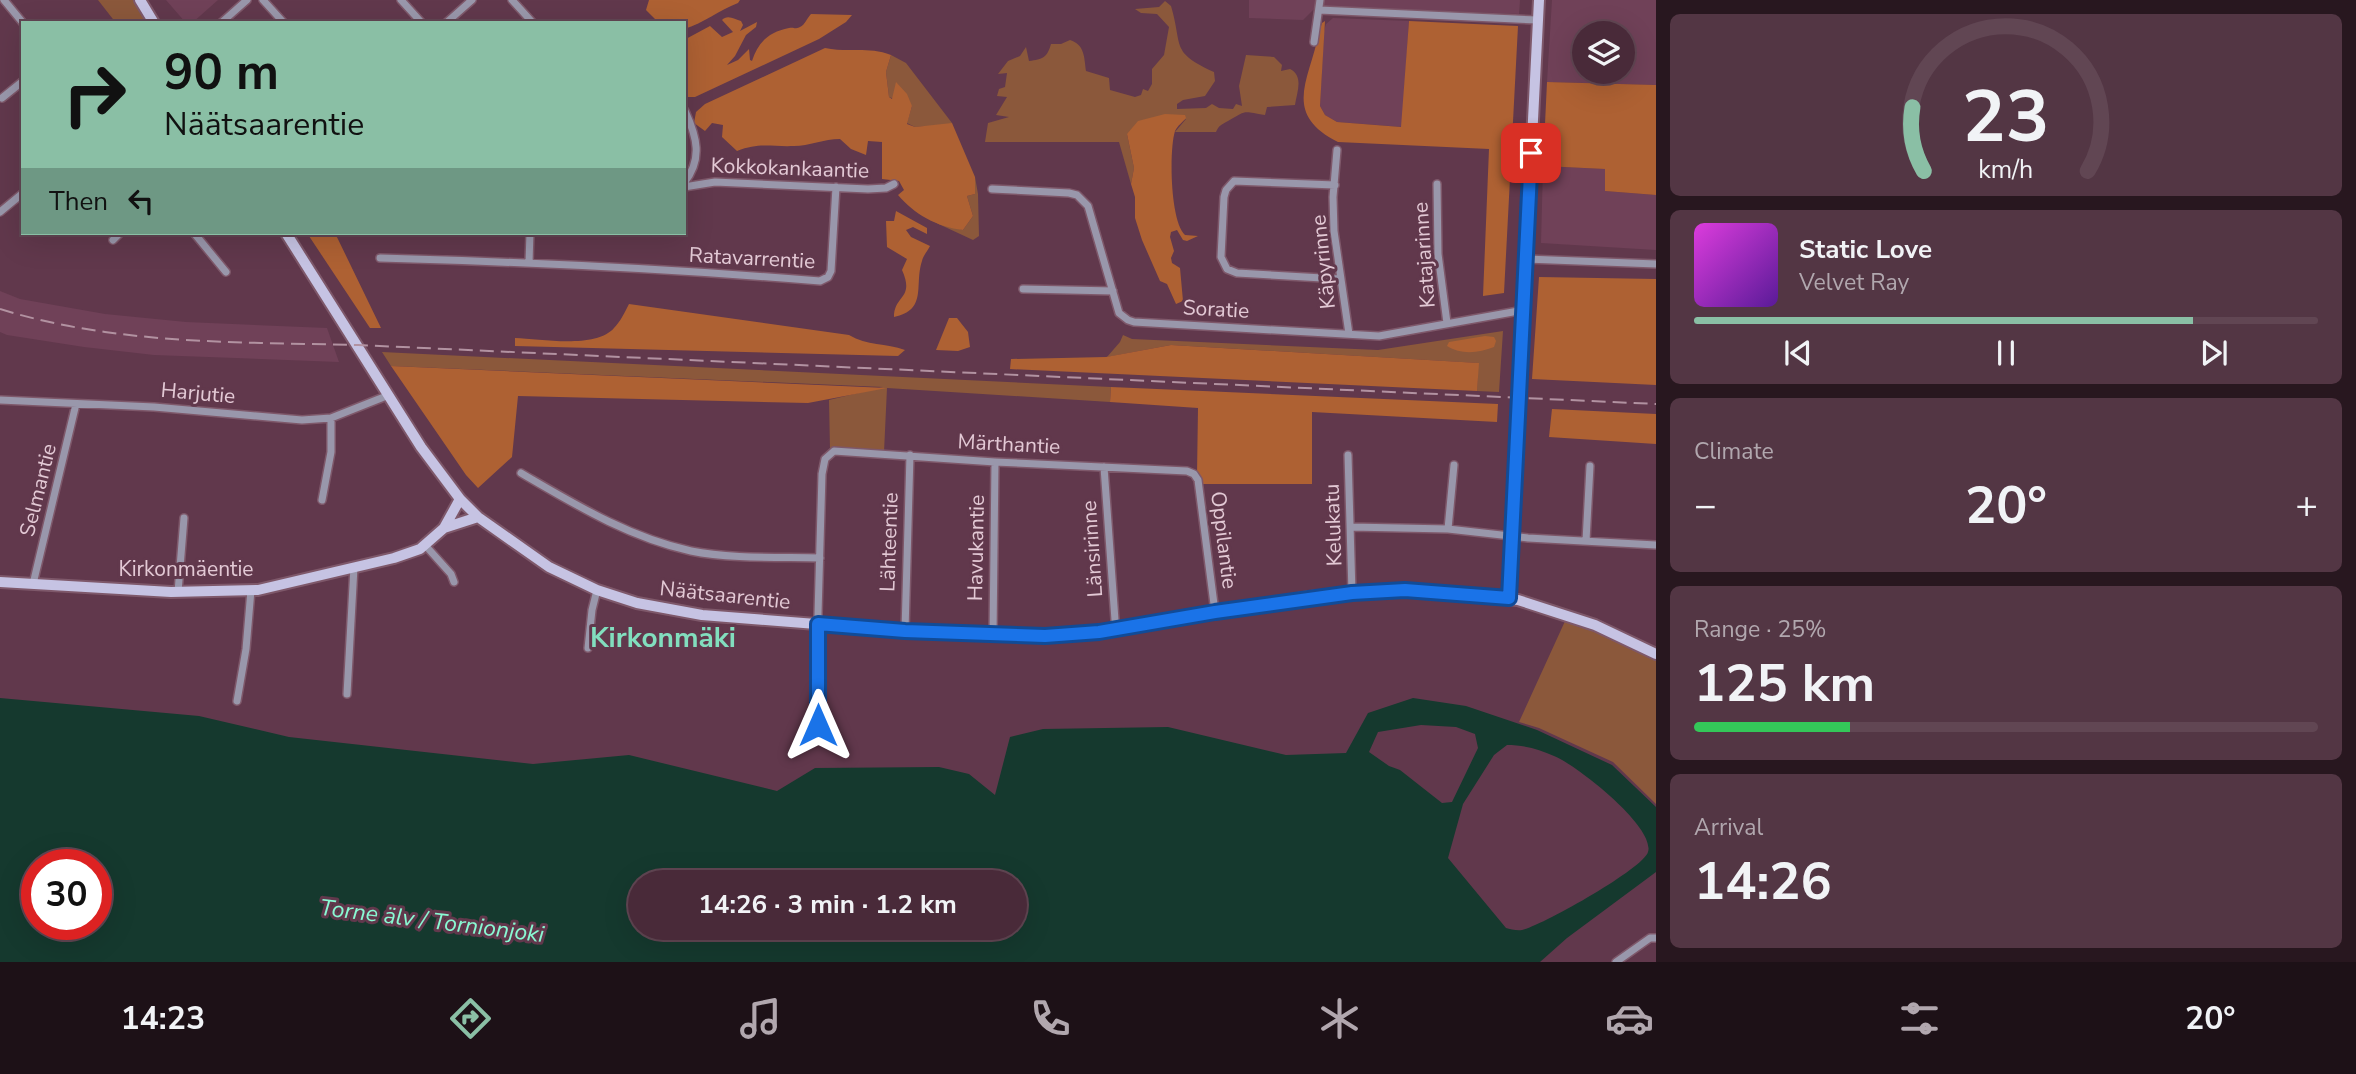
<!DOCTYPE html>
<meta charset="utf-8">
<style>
body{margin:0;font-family:"Nunito Sans",sans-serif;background:#533644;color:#f1f3f6;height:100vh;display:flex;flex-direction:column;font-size:26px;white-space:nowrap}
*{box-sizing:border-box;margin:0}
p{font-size:23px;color:#b1a7ae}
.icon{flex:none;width:38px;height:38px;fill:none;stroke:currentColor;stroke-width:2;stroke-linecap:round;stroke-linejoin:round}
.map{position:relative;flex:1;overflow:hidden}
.drawer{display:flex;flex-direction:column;gap:14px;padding:14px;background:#28171f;width:700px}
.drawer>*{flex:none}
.hud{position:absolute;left:21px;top:21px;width:665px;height:214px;border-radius:0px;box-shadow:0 7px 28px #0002,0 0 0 2px #614653;background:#8abfa5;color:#111;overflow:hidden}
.fabs{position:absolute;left:1572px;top:21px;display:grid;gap:14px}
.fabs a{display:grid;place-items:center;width:63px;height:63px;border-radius:50%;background:#492a39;box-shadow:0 7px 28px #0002,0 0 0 2px #614653;font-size:35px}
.speed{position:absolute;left:21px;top:849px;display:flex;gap:14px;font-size:35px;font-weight:700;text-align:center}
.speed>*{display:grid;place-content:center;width:91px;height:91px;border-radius:50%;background:#492a39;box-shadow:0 7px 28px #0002,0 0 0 2px #614653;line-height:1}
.speed .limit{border:10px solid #d22;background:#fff;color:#111}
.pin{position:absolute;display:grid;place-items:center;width:60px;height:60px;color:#fff;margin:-30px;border-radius:14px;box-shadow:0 4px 10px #0006}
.me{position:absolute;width:77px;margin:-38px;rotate:0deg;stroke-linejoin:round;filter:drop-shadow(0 0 5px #0008)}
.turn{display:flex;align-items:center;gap:24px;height:147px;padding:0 28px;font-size:32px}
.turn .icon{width:91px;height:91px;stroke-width:2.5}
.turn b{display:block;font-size:49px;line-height:60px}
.then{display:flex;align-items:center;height:66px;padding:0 28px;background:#0003;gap:14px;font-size:26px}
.big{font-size:52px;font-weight:700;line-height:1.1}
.drawer .card{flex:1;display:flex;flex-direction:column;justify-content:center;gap:10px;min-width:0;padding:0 24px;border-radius:10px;background:#533644}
.drawer .dial{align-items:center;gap:0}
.dial svg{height:182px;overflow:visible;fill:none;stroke:#614653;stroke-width:7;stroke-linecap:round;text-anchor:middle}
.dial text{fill:#f1f3f6;stroke:none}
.song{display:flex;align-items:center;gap:21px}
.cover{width:84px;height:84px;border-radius:10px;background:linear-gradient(135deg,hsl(300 70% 55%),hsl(270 70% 35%))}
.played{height:7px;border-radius:4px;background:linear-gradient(90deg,#8abfa5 80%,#614653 80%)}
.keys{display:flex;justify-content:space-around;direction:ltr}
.heat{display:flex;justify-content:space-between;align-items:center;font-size:38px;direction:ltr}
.charge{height:10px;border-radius:5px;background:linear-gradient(90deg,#34c759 25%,#614653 0)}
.trip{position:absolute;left:628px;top:870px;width:399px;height:70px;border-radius:35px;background:#492a39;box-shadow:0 7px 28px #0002,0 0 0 2px #614653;font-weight:700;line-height:70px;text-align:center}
.dock{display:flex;height:112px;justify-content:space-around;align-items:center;background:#1d1117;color:#b1a7ae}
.dock .icon{width:49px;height:49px}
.dock .selected{color:#8abfa5}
.dock b{font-size:32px;color:#f1f3f6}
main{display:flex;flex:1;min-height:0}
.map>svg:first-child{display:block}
</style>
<main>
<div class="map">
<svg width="1656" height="962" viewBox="0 0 1656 962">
<rect width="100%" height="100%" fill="#61384c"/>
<path fill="#704158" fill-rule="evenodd" d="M166 0H218L192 23H186Z
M1249 0H1520L1519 14 1317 6 1303 20 1249 18Z
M1552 0H1656V85L1547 82ZM1584 33H1622V72H1584Z
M1333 18 1409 21 1402 127 1337 122 1325 115 1320 106 1324 31 1326 24Z
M1543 166 1605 169V191L1656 195V250L1541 243Z
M0 291 20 299 105 314 186 322 327 328 339 362 154 355 84 347 7 335 0 332Z"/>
<path fill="#8b583b" d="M98 0H135L149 23H116Z
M1165 1 1171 6C1183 47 1170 52 1214 72L1215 81 1205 96 1183 100 1177 104V109L1206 108 1212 104 1219 108 1233 109 1236 104 1242 106 1239 86 1246 55 1274 57 1282 65 1281 71 1290 69C1304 76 1297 92 1295 105L1267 107 1265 115C1242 111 1247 110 1228 121 1221 125 1219 125 1216 132H1175L1186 119 1127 134 1134 168 1131 184 1119 142H985L988 123 1009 117 996 115 1007 97 997 96 999 89 1005 87 1007 73 998 74 1008 61 1020 56 1026 47 1029 61C1043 59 1047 58 1051 44H1061L1070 40C1085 45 1084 57 1086 71L1109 78 1110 90 1135 97 1141 95 1143 89 1148 91 1152 84V69L1164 55 1169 27 1157 14 1141 13 1135 9 1159 7Z
M891 55 906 63 952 123 948 125 915 127 907 123 912 106 889 97 886 72Z
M975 177 978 194 979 236 973 240 930 220 963 230 973 216 967 196 975 194Z
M1503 331 1499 392 1477 391 1478 363 1171 345 1107 357 1120 342 1123 335 1132 339 1378 350Z
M382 352 1111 387 1110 402 887 388 884 452 830 449 829 400 883 387 391 366Z
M1566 619 1594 628 1656 658V804L1613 762 1539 728 1519 722Z"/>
<path fill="#ae6133" d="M649 0H740L738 3C719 10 704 23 684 29V23H659L646 10Z
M811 14 852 15 846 22 819 39 695 97H684V40L710 26 722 37 733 32 722 20C727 14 735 19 741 21L743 25 740 31 757 22 756 27 746 35 735 56 727 65 738 60 749 49 750 60 752 61C758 42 769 32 789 28 796 27 793 30 800 27 805 25 807 18 811 14Z
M1325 21 1320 106 1325 115 1337 122 1401 127 1409 21 1518 26 1504 293 1483 296 1489 149 1338 142C1281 113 1310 80 1319 32L1322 23Z
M825 48C848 53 868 46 891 55L886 72 889 97 892 99 896 82 907 94 912 106 907 124 915 127 952 123 975 177V194L967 196 973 216 963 230C937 227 914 214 898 195L904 190 899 181 882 179V142L868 141 866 155 851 149 840 139C824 139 809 146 794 146 771 147 760 142 737 151L722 137 723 125 712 123 705 131 694 123 696 112 705 104Z
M1547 82 1656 85V195L1605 191V169L1543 166Z
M1165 114 1185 115 1186 118C1182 123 1178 125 1175 131 1169 150 1170 221 1185 235L1198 236 1187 241 1183 240 1177 230 1171 232 1170 237 1174 251 1171 258 1172 263 1180 268 1183 301 1176 304 1167 284 1160 281 1142 240 1135 218V197L1131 184 1134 168 1127 134 1138 121Z
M896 211 927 228V234L913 227 906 230 911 237 930 246C928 250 923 256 922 261 914 285 928 310 894 317 894 295 915 299 902 270L907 259 887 247 886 221H894Z
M307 233H335L381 328H370Z
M1539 277 1656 279V385L1532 379Z
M629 304 849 335C867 346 886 343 905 350L898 356 515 346V338C541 339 596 349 614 328 620 322 625 312 629 304Z
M949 318H957L968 332 970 347 958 351 936 350Z
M1485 336 1494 337 1496 341 1494 347C1479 353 1461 355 1447 346L1449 342Z
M1171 345 1479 363 1477 391 1010 369 1011 359 1106 357Z
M391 366 887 388 808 403 518 396 512 457 478 488 466 475Z
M1111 387 1498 404 1497 422 1312 412V484H1200L1197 475 1198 408 1110 402Z
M1552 409 1656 414V444L1549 437Z"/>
<path fill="#15392e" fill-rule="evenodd" d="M0 698 199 716 289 737 533 764 629 755 777 791 815 768 939 767 969 774 995 795 1010 737 1043 729 1168 727 1286 755 1346 753 1368 713 1413 698 1466 706 1537 730 1612 765 1656 807V872L1567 938 1540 962H0ZM1421 725 1456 727 1475 734 1478 748 1452 802 1442 803 1400 770 1389 766 1369 752 1378 732ZM1507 745C1523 745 1539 749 1554 756 1575 764 1656 827 1648 852 1643 869 1541 926 1522 930 1517 931 1510 929 1506 928L1448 858 1463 804 1494 755ZM37 864H96V924H37ZM640 882H1015V928H640Z"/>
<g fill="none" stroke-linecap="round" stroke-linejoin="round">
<defs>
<path id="street" d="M4 0 23 23
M263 0 284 23
M401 0 422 23
M512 0 533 23
M1319 10 1537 20
M221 23 247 0
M446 23 472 0
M1314 42 1320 0
M2 98 23 81
M1337 150 1333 197 1334 231 1349 334
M684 183C703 159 697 137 685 111
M1437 184 1438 254 1447 323
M1335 185 1234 181 1226 190 1224 197 1221 257 1227 269 1237 273 1340 279
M684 187 715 182 868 189 886 188 894 184
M992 189 1069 193 1077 195 1088 206 1119 313 1128 320 1134 322 1379 336 1524 310
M0 212 23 193
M194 233 226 272
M113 240 120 233
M380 258C527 262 674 269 820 281L828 277 831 271 836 187
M1526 259 1656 264
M529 262 530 233
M1023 289 1113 291
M0 400 154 407 302 420 331 418 389 395
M1348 455 1352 593
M1104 467 1115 620 1118 629
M521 473C576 505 628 537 691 551 730 559 780 557 820 558
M322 500 331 452V418
M1351 527 1448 529 1528 538 1656 545
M1448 529 1454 465
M1586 541 1590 466
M425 545 451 574 454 582
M33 584 76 404
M178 592 184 518
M905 631 910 455
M993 635 995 462
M588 648 592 610 597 590
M347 694 354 567
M237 701 246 649 251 590
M818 725V614L822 474 825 459 834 451 995 462 1187 471 1194 474 1198 480 1215 612
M1616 962 1650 938H1656"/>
<path id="secondary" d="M140 0 154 23
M286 233 421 447 460 499 478 517 549 567 597 590 637 603 702 615 905 631 1045 636 1099 632 1310 597 1405 590 1518 600 1595 625 1656 654
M444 528 478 517
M0 582 171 592 258 590 394 558 420 549 444 528 460 499
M1509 599 1539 0"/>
</defs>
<use href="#street" stroke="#7e586a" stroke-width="10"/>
<use href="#secondary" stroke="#7e586a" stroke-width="14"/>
<use href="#street" stroke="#9997ab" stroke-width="7"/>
<use href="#secondary" stroke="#c6c3e3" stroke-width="10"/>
<path stroke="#b292a1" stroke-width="2" stroke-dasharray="14 7" stroke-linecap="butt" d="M0 309C116 345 238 342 358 345L1656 404"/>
</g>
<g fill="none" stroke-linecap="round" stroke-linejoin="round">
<defs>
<path id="route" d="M818 725V624L905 631 1045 636 1099 632 1215 612 1352 593 1405 590 1509 598 1531 153"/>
</defs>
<use href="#route" stroke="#114b97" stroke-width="18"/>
<use href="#route" stroke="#1a73e8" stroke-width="12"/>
</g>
<g text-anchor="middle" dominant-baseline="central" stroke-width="6" stroke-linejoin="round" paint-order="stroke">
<g font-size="21" fill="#e3c9d5" stroke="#61384c">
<text transform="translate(790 168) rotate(2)">Kokkokankaantie</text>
<text transform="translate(1424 255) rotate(-94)">Katajarinne</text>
<text transform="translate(752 258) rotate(3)">Ratavarrentie</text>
<text transform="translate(1323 262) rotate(-96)">Käpyrinne</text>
<text transform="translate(1216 309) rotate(3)">Soratie</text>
<text transform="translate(198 393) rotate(5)">Harjutie</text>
<text transform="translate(1009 444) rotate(3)">Märthantie</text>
<text transform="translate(38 490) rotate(-76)">Selmantie</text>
<text transform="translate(1333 525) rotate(-92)">Kelukatu</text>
<text transform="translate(1224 540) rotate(83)">Oppilantie</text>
<text transform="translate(889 542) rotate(-88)">Lähteentie</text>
<text transform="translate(976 548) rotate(-89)">Havukantie</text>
<text transform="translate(1092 549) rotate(-94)">Länsirinne</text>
<text x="186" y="569">Kirkonmäentie</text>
<text transform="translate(725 595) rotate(6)">Näätsaarentie</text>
</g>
<g font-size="23" font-style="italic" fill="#89f9d3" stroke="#61384c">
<text transform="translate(432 921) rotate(7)">Torne älv / Tornionjoki</text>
</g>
<g font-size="28" font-weight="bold" fill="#82debe" stroke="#61384c">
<text x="663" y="638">Kirkonmäki</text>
</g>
</g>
</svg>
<div class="fabs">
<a><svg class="icon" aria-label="layers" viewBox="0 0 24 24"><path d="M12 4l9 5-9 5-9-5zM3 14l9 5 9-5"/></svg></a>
</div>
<div class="speed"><div class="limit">30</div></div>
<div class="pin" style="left:1531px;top:153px;background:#d93025"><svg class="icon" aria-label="arrive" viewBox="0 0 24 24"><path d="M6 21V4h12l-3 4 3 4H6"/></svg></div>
<svg class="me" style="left:818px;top:725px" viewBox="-20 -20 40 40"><path d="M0-17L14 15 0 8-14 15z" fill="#1a73e8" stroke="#fff" stroke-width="4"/></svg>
<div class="trip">14:26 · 3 min · 1.2 km</div>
<div class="hud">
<div class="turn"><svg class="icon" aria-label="right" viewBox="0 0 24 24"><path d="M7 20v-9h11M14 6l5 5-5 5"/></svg><div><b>90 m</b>Näätsaarentie</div></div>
<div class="then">Then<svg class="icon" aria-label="left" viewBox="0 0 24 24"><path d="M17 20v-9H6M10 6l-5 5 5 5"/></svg></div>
</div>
</div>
<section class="drawer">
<div class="card dial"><svg viewBox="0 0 100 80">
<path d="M14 69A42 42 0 1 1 86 69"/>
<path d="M14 69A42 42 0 0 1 9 41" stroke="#8abfa5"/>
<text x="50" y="56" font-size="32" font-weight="700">23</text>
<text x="50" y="72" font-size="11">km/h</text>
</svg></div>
<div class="card">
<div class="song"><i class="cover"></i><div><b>Static Love</b><p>Velvet Ray</p></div></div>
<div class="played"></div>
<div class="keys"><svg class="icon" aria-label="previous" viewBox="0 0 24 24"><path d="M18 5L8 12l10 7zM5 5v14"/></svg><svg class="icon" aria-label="pause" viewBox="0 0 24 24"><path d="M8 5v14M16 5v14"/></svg><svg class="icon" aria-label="next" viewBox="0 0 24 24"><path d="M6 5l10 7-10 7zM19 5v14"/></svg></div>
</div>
<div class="card"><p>Climate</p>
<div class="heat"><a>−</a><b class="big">20°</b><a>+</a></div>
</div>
<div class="card"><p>Range · 25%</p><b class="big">125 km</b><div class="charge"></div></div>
<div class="card"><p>Arrival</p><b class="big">14:26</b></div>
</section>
</main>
<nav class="dock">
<b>14:23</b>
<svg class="icon selected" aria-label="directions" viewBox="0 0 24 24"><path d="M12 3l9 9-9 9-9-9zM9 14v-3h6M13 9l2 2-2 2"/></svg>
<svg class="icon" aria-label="music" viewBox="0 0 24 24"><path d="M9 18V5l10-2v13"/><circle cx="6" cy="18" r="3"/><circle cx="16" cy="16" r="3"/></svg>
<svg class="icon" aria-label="phone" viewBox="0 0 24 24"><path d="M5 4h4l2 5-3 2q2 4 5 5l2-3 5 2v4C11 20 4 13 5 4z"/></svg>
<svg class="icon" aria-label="climate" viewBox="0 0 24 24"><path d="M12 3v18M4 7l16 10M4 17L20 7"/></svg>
<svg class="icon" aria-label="car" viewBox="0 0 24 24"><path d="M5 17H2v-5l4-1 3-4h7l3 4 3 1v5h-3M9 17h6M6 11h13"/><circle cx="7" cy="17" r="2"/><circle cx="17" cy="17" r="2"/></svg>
<svg class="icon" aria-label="filters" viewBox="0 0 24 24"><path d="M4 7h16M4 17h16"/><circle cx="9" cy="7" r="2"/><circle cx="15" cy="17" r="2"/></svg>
<b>20°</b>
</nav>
